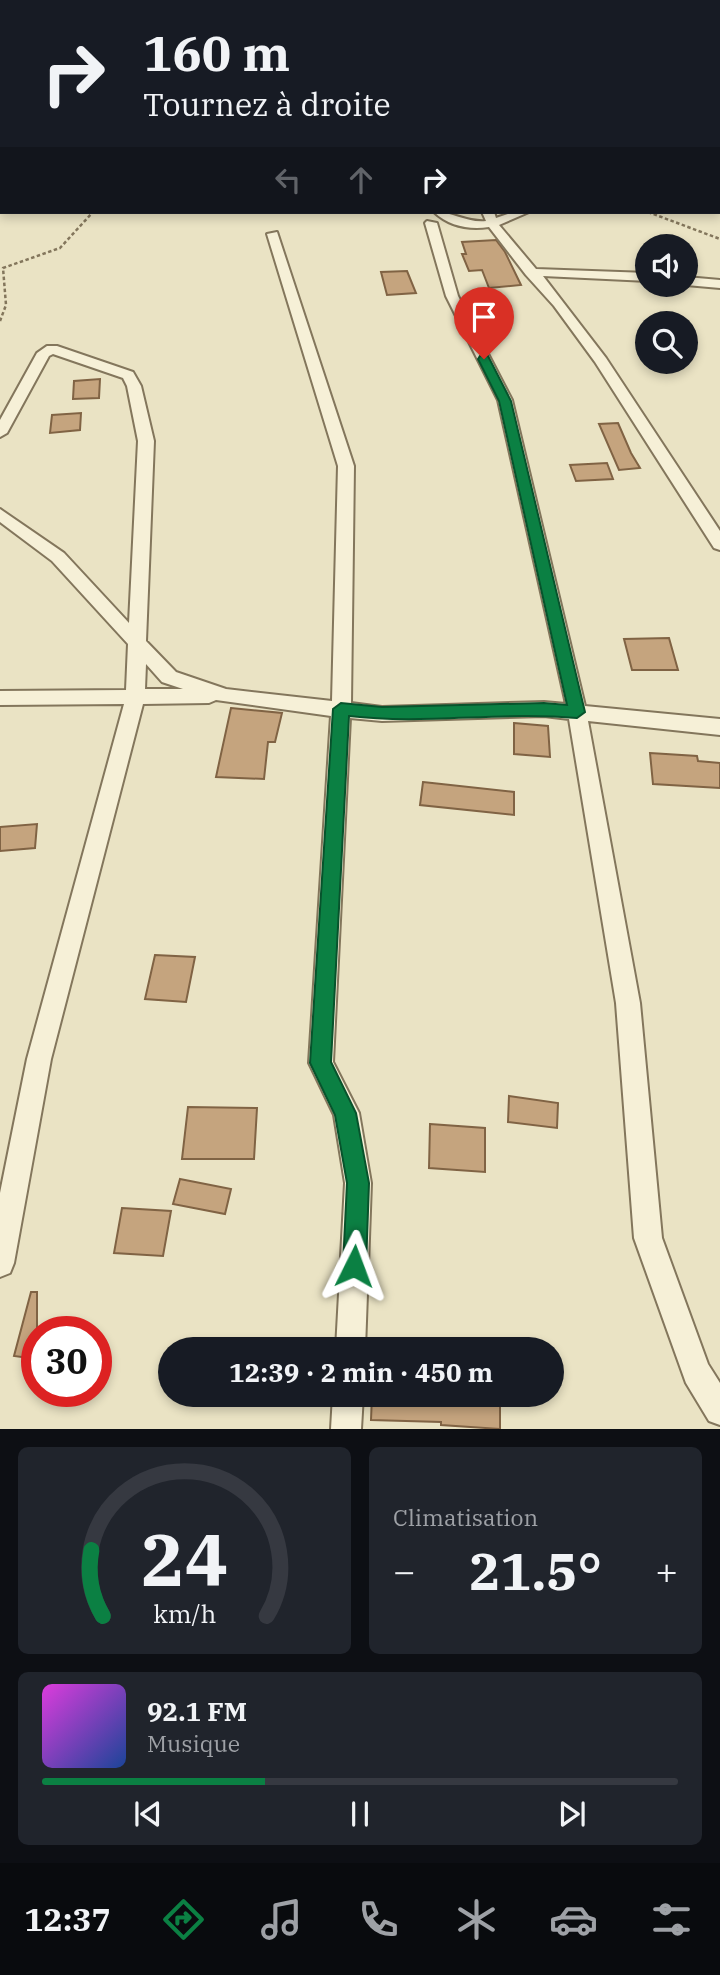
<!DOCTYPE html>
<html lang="fr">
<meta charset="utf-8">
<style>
body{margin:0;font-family:"IBM Plex Serif",serif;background:#20242c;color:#f1f3f6;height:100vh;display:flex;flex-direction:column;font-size:26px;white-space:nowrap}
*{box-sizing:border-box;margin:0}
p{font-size:23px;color:#9ea1a6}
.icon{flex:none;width:38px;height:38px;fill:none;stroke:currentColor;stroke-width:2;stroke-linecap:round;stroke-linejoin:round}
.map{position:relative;height:1429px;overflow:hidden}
.panel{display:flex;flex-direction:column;gap:18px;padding:18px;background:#0d0f14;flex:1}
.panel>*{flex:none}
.hud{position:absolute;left:0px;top:0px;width:721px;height:214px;box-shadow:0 4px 10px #0003;background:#171b24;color:#f1f3f6;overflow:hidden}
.fabs{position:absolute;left:635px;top:234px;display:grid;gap:14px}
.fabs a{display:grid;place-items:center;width:63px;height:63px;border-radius:50%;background:#171b24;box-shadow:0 4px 10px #0003;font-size:35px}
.speed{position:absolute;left:21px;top:1316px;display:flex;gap:14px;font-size:35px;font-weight:700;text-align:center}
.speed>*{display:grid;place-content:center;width:91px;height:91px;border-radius:50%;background:#171b24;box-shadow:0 4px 10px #0003;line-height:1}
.speed .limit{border:10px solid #d22;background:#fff;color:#111}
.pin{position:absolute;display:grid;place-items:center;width:60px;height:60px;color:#fff;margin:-72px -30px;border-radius:50% 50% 50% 0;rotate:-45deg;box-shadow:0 0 7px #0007}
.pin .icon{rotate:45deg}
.me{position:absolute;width:77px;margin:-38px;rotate:3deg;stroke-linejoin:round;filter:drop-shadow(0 0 5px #0008)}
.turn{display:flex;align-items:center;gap:24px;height:147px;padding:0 28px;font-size:32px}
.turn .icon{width:91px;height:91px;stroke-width:2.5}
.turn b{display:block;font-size:49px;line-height:60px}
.lanes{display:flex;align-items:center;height:66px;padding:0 28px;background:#0003;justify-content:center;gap:35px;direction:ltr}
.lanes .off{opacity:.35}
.big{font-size:52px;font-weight:800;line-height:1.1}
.panel .widget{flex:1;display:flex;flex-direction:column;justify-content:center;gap:10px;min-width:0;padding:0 24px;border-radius:10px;background:#20242c}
.panel .dial{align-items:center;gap:0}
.dial svg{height:182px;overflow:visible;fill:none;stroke:#363941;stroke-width:7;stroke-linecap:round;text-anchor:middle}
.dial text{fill:#f1f3f6;stroke:none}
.song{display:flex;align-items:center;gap:21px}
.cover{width:84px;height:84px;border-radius:10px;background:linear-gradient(135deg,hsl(300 70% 55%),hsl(220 70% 35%))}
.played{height:7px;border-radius:4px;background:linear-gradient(90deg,#0b8043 35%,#363941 35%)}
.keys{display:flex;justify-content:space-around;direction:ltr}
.heat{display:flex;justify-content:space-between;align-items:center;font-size:38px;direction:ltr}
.panel .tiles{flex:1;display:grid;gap:18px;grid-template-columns:1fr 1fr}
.widget:last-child{grid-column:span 2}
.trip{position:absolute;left:158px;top:1337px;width:406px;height:70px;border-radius:35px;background:#171b24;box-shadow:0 4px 10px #0003;font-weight:800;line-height:70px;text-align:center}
.menu{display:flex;height:112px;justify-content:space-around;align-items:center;background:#090b0e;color:#9ea1a6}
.menu .icon{width:49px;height:49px}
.menu .on{color:#0b8043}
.menu b{font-size:32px;color:#f1f3f6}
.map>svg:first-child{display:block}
</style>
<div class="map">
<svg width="720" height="1429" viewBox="0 0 720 1429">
<rect width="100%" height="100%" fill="#eae3c4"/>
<path fill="#c5a47e" stroke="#806344" stroke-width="2" d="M496 240 505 252 521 285 489 288 482 270 469 271 462 254H466L462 242Z
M407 271 416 293 387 295 381 272Z
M100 379 99 398 73 399 74 381Z
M81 413 80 430 50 433 52 415Z
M618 423 631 453 640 468 619 470 599 424Z
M607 463 613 479 576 481 570 465Z
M669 638 678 670H632L624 639Z
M231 708 282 713 275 742H268L264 779 216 777Z
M514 723 548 726 550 757 514 754Z
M650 753 697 756 698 761 720 763V788L653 784Z
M423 782 514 792V815L420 805Z
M37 824 35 848 0 851V827Z
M155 955 195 957 186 1002 145 999Z
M509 1096 558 1103 557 1128 508 1122Z
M188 1107 257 1108 254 1159H182Z
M430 1124 485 1128V1172L429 1168Z
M180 1179 231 1189 225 1214 173 1204Z
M122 1208 171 1211 163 1256 114 1253Z
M31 1292H37V1359L14 1356Z
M372 1395H500V1429L441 1425V1422L371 1420Z"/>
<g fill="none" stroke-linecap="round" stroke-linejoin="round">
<defs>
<path id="minor" d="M13 0H22L12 2Z
M297 0H305L296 2Z
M397 0H405V2H397Z
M497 0H505V2H497Z
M601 0H609V2H601Z
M696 0H705L706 2H697Z
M0 7H2V11H0Z
M0 23H2L0 30Z
M719 32 720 33V41L719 40Z
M0 130H2V136H0Z
M719 150H720V156H719Z
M434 212C452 211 466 223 486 221L482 212H494L496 218 514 212H529L499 225 536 269 648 273V281L543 276 606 358 720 531V550L714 548 595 362 554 306 526 275 489 227C469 230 449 226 434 212Z
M427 221 437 223 458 296 512 400 585 706 720 719V735L588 721 640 1003 662 1238 708 1364 720 1383V1425L709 1421 686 1383 634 1238 616 1003 569 719 544 716 382 721 350 718 333 1062 359 1113 371 1183 365 1349H336L345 1183 334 1115 309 1063 331 716 216 700 209 703 143 704 51 1059 14 1263 10 1273 0 1277V1193L27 1059 124 704 0 705V691L126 690 128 644 52 561 0 522V509L64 553 129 623 138 441 127 386 123 378 53 354 49 356 7 433 0 437V420L37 353 47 346H57L133 372 141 386 154 441 146 641 176 672 226 689 332 701 338 466 267 234 277 232 354 466 351 703 382 707 544 702 566 704 498 400 446 296 425 223ZM146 664 162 682 183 689H145Z
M686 277 720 280V288L686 285Z
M333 1395H363L361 1429H331Z"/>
</defs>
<use href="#minor" stroke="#83765c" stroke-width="4"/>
<path stroke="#83765c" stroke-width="2.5" stroke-dasharray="3.5 2.5" stroke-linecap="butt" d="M648 212 720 239
M0 321 6 305 3 268 60 248 93 212"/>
<use href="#minor" fill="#f6f0d7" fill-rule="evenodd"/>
</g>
<path fill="#0b8043" stroke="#07532c" stroke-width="2" d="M480 356H488L511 401 585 712 577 718C501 711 425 725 349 716L331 1062 356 1113 369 1183 366 1266 363 1274 354 1277 346 1274 343 1266 347 1183 335 1115 310 1063 333 709 341 703 382 707 544 703 567 705 499 401 478 359Z"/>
</svg>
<div class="fabs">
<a><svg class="icon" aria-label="sound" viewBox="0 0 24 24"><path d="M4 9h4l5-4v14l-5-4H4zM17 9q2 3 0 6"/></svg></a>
<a><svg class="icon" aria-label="search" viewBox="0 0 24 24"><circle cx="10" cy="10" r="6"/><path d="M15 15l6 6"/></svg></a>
</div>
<div class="speed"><div class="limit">30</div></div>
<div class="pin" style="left:484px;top:359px;background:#d93025"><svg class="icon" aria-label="arrive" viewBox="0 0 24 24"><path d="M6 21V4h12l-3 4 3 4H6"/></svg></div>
<svg class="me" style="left:354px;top:1266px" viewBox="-20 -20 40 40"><path d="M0-17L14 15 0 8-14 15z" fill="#0b8043" stroke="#fff" stroke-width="4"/></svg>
<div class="trip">12:39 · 2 min · 450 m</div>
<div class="hud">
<div class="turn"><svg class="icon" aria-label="right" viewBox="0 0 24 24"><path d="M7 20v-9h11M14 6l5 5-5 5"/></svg><div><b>160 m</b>Tournez à droite</div></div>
<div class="lanes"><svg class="icon off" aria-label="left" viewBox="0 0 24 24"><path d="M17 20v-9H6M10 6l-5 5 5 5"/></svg><svg class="icon off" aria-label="ahead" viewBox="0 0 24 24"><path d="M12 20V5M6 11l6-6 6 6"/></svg><svg class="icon" aria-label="right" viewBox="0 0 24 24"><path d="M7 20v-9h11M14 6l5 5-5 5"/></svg></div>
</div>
</div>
<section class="panel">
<div class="tiles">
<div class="widget dial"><svg viewBox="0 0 100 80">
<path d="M14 69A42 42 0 1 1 86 69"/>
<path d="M14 69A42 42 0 0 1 9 40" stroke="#0b8043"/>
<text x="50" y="56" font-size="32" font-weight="700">24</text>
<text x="50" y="72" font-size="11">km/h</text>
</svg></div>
<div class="widget"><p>Climatisation</p>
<div class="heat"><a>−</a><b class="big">21.5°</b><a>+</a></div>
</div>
<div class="widget">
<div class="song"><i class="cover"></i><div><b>92.1 FM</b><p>Musique</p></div></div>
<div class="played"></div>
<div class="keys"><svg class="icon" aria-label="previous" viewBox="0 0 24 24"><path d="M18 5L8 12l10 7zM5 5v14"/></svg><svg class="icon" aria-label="pause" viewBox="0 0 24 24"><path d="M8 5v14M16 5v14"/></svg><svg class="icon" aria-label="next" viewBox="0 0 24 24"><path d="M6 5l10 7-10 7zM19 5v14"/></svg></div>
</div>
</div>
</section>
<nav class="menu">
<b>12:37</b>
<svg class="icon on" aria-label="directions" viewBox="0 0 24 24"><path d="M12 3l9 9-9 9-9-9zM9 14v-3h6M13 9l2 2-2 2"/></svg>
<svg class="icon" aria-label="music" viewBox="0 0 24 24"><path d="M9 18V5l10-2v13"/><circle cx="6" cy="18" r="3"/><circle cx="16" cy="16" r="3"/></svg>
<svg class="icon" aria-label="phone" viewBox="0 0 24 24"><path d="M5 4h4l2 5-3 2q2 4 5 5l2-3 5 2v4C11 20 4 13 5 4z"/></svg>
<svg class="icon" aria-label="climate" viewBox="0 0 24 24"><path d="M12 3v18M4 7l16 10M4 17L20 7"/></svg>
<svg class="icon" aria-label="car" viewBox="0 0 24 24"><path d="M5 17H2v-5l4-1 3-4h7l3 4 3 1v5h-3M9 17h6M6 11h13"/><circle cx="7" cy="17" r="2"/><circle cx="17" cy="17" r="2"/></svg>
<svg class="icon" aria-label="filters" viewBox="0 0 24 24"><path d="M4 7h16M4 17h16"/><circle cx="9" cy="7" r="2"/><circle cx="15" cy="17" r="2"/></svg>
</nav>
